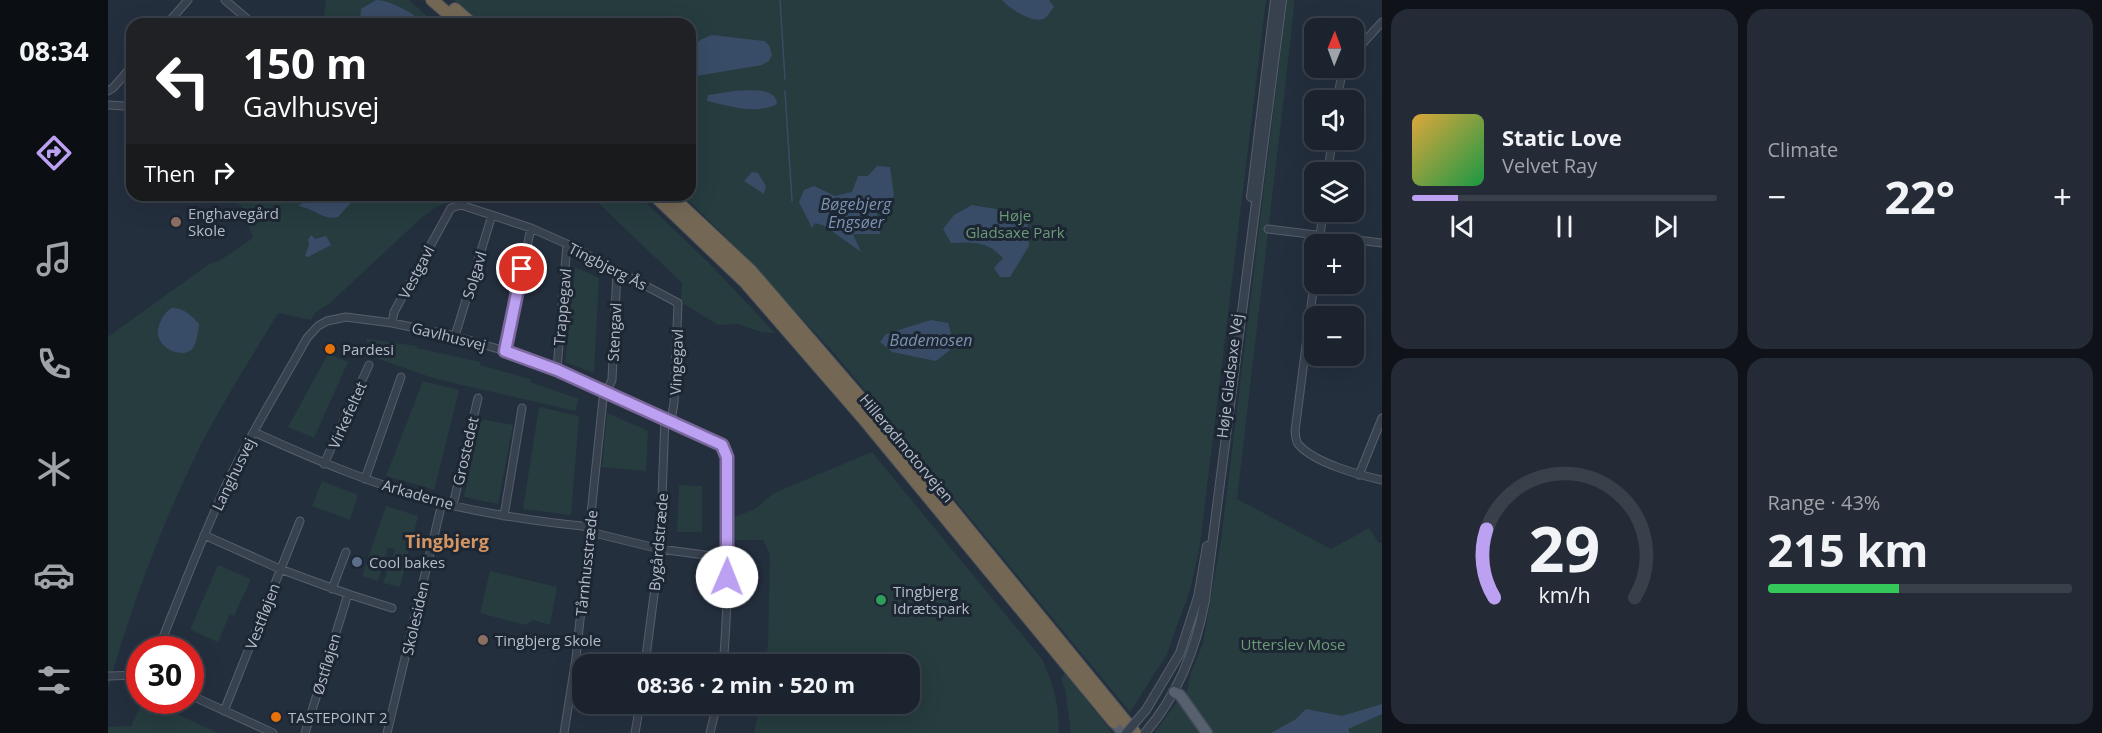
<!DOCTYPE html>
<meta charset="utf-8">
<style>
body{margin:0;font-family:"Open Sans",sans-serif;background:#242b36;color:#f1f3f6;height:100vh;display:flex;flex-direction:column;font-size:22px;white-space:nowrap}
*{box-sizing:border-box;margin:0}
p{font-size:20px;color:#a0a4aa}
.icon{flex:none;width:33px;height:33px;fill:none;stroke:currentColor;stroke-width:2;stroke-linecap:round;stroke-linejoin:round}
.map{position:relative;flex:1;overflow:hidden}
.sheet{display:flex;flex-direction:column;gap:9px;padding:9px;background:#0f1319;width:720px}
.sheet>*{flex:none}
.guide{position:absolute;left:18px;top:18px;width:570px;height:183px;border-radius:18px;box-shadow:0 6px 24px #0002,0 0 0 2px #39404a;background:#202124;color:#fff;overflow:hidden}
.needle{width:39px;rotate:1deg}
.controls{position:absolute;left:1196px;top:18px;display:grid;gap:12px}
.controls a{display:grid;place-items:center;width:60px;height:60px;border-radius:12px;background:#1b232e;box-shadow:0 6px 24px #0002,0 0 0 2px #39404a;font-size:30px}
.speed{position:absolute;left:18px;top:636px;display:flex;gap:12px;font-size:30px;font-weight:700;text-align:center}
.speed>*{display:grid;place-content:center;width:78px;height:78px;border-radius:50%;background:#1b232e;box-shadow:0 6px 24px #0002,0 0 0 2px #39404a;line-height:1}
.speed .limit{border:9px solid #d22;background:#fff;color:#111}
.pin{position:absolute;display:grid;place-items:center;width:51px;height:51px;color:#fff;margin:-26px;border:3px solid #fff;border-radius:50%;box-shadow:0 2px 6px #0007}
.me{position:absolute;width:66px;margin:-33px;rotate:1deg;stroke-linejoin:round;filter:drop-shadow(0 0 4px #0008)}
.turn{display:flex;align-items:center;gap:21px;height:126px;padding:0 18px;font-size:27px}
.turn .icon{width:78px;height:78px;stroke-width:2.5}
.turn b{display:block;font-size:42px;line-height:51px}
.then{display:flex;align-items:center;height:57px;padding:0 18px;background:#0003;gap:12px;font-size:22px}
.big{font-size:45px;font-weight:700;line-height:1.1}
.sheet .tile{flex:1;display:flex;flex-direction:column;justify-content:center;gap:9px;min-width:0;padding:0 21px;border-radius:18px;background:#242b36}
.sheet .dial{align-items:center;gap:0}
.dial svg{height:156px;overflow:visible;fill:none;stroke:#39404a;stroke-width:7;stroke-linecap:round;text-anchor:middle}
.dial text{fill:#f1f3f6;stroke:none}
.song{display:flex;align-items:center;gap:18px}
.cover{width:72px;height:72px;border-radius:9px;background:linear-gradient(135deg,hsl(40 70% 55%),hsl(140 70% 35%))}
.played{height:6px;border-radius:3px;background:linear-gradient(90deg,#bca0f2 15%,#39404a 15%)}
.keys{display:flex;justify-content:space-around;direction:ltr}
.heat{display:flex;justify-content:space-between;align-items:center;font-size:33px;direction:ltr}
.charge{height:9px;border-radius:4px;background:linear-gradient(90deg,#34c759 43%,#39404a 0)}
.sheet .tiles{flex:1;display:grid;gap:9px;grid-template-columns:repeat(2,1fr)}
.trip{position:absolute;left:464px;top:654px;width:348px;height:60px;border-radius:18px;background:#1b232e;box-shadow:0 6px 24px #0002,0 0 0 2px #39404a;font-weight:700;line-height:60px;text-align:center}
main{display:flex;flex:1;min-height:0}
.tabs{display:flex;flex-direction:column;width:108px;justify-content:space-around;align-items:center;background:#0b0e12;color:#a0a4aa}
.tabs .icon{width:42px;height:42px}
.tabs .current{color:#bca0f2}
.tabs b{font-size:27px;color:#f1f3f6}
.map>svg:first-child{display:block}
</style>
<main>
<nav class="tabs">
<b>08:34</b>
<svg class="icon current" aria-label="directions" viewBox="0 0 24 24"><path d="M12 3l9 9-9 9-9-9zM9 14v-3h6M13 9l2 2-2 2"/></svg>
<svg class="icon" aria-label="music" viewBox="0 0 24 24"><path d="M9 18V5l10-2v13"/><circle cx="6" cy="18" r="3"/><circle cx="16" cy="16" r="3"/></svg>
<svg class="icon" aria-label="phone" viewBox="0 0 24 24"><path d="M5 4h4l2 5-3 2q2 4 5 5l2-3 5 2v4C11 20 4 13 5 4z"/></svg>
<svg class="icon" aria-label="climate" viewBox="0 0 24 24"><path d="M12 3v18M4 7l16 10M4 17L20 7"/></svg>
<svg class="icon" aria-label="car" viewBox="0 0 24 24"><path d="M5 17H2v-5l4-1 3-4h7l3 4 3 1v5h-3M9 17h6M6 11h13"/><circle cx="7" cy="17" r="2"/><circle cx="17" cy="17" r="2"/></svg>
<svg class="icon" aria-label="filters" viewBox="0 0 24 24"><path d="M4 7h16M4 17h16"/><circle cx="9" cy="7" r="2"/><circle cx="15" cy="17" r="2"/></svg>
</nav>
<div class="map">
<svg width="1274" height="733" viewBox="0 0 1274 733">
<rect width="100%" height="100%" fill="#242f3e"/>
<path fill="#263c3f" d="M218 0H301L328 24H215Z
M345 0H1158L1092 545 1082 590 1059 654 1022 712 727 354 622 241 575 195H582V24H374Z
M1179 0H1186L1185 18 1129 499 1223 549 1261 528 1271 543H1274V733H1104L1078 696 1083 673 1095 643 1113 540Z
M116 195H360L328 207 310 221 221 304 207 313 203 320 170 313C141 362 109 410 85 461 50 534 22 610 0 689V337L101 264 111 261 145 238 133 206Z
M489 195H530L602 264 667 333 653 332 630 324 610 325 573 302 574 283 485 198Z
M467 267 491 278 486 373 457 362Z
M259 339 309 346V348L372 362V365L422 379V382L471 399 467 411 328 379 262 356 266 345 258 342Z
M220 354 240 362 206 438 180 427Z
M315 381 351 390 326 490 278 476Z
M431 407 471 416 463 515 415 509Z
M499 413 540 431 538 471 494 467Z
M373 419 405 425 390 504 356 497Z
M764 452 934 659C946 686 951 703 951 733H646L652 704H801V664H657L660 645 662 555 655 540H627V517L647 509 666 493Z
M214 481 250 495 242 520 204 506Z
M571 485 594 486V532H569Z
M278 506 310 516 292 587 275 583 287 549 280 548 270 581 254 576Z
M110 565 143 579 126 616 122 614 110 642 82 630Z
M382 571 449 587 442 625 425 620 417 625 372 613Z
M957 673 1004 732 1003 733H963L957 689 953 679Z
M35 700 40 701 110 733H0V727L23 726Z
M1069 702 1092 733H1046Z"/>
<path fill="#394c67" d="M268 0C280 0 309 13 314 24H252L253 9Z
M894 0H941L946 7C943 10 940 16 937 18 926 25 901 8 894 0Z
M604 35 656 41 661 45 664 55 661 61 654 65 582 77V50L592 40Z
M626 91C640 91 668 86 669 104 647 115 622 106 599 101L600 95Z
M769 166 782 167 786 196 769 213 772 234H745L753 252 717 226 707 223 704 228 691 202 696 190 706 186 727 196 744 192 750 176H760Z
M644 172 650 173 658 186 656 194 636 181Z
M207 195H230L234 199 239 195H250L230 217C216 221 205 208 190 206Z
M864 205C882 209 901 209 919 215L921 246 902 277H892L886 268 895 258C879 241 865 242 843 243L835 229 846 215Z
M203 235 207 239 218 236 223 245 200 257 197 256 201 245 200 240Z
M64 308C75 307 84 316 91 324 90 332 89 341 85 348 76 361 41 347 52 323 55 316 57 312 64 308Z
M823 320 840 323 847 346 828 361 784 352 772 342 778 334Z
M1274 704V714L1240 729 1242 733H1163L1188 719 1198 709 1234 716Z"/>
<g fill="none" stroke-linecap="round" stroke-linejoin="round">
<path stroke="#394c67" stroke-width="1.5" d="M672 0 677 79
M677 91 684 201"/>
<defs>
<path id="minor" d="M117 0 145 24
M59 24 80 0
M1245 54 1274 22
M0 91 5 88 24 66
M1229 100 1233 79 1237 68
M0 105 17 106 24 110
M1220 172 1224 140
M1160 229 1274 243
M1211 244 1215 212
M1206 283 1187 431C1188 436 1187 441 1191 445 1207 463 1251 475 1274 480
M284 323 286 312 343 208 353 205 423 228 459 244 570 303 566 403 563 421
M347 336 384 215
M397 351 423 228
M449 370 459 244
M146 432C207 460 269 486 334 503 383 515 433 522 483 527
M216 464 261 365
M1251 475 1274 418
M257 479 293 377
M345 505 370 398
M396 516 414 408
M482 532 552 549 619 558
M96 535 172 569 240 594 284 608
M224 589 238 552
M50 650C73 592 95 535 121 479 144 431 173 385 199 338L210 326 219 321 238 317 284 323 347 336 397 351 449 370 614 445 619 457C618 526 622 596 615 664
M468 658 489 664
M537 664 552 549 557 418
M0 676 32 675
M82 695 165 733
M116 711 192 521
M197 733 240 594
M279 733 334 503
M456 733 468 658 495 399 504 380 509 270
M527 733 532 704
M602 733 609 704"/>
<path id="tertiary" d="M1143 197 1167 0
M1038 710 1072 653 1090 597 1099 546
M1037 733C1070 695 1088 649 1097 600L1174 0"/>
<path id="primary" d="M1066 692 1072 695 1099 733
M1006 722 1015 733"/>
<path id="motorway" d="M324 0 352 24
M347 9 364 24
M546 195 637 282 755 418 1006 722
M562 195 643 271 762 409 1027 733"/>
</defs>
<use href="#minor" stroke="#565f6c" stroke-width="9"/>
<use href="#tertiary" stroke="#565f6c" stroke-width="10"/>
<use href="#primary" stroke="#414a57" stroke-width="13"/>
<use href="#motorway" stroke="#434c59" stroke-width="14"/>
<use href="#minor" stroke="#38414e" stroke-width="7"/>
<use href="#tertiary" stroke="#38414e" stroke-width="8"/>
<use href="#primary" stroke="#56606e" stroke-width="10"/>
<use href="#motorway" stroke="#746855" stroke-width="12"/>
<defs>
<path id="tertiary-bridge" d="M1018 733 1038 710"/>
</defs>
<use href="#tertiary-bridge" stroke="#565f6c" stroke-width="10" stroke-linecap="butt"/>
<use href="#tertiary-bridge" stroke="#38414e" stroke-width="8"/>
</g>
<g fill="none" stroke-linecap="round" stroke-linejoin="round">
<defs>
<path id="route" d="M414 269 397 351 449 370 614 445 619 457V577"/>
</defs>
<use href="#route" stroke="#7a689d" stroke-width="15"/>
<use href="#route" stroke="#bca0f2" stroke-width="10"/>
</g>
<g fill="#8d6e63" stroke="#1d2633" stroke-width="2">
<circle cx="68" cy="222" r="6"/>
<circle cx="375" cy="640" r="6"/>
</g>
<g fill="#e8710a" stroke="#1d2633" stroke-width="2">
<circle cx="222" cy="349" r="6"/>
<circle cx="168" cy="717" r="6"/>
</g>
<circle fill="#5c6f8a" stroke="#1d2633" stroke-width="2" cx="249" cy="562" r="6"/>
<circle fill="#2e9e5b" stroke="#1d2633" stroke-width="2" cx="773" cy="600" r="6"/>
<g text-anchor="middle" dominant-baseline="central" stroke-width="6" stroke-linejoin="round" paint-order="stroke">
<g font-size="15" fill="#b4bcc9" stroke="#1d2633" text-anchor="start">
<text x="80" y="213">Enghavegård<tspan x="80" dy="17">Skole</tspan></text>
<text x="234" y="349">Pardesi</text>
<text x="261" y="562">Cool bakes</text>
<text x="785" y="591">Tingbjerg<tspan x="785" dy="17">Idrætspark</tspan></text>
<text x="387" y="640">Tingbjerg Skole</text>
<text x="180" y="717">TASTEPOINT 2</text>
</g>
<g font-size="15" fill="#6b9a76" stroke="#1d2633">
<text x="907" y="215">Høje<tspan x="907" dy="17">Gladsaxe Park</tspan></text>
<text x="1185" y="644">Utterslev Mose</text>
</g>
<g font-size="15" fill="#b4bcc9" stroke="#1d2633">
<text transform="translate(500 266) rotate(27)">Tingbjerg Ås</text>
<text transform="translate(308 272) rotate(-62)">Vestgavl</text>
<text transform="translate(366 275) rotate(-73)">Solgavl</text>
<text transform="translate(454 307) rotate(-85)">Trappegavl</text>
<text transform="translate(506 332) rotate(-87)">Stengavl</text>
<text transform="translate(341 336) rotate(14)">Gavlhusvej</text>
<text transform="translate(568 362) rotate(-88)">Vingegavl</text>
<text transform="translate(1121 376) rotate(-83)">Høje Gladsaxe Vej</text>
<text transform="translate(239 415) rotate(-66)">Virkefeltet</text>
<text transform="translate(799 448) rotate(50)">Hillerødmotorvejen</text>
<text transform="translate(357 451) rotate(-77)">Grostedet</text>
<text transform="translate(125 474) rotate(-64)">Langhusvej</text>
<text transform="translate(310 494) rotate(16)">Arkaderne</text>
<text transform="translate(550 542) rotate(-85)">Bygårdstræde</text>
<text transform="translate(478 563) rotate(-84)">Tårnhusstræde</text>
<text transform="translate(154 616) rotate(-69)">Vestfløjen</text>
<text transform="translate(307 618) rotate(-77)">Skolesiden</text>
<text transform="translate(218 664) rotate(-73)">Østfløjen</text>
</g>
<g font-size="16" font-style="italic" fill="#7c92b1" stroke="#1d2633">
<text x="748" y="204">Bøgebjerg<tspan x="748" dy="18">Engsøer</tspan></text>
<text x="823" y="340">Bademosen</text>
</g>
<g font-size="18" font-weight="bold" fill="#d59563" stroke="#1d2633">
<text x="339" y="541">Tingbjerg</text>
</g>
</g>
</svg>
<div class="controls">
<a><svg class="needle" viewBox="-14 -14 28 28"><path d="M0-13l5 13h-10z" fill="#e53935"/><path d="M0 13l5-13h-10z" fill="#a0a4aa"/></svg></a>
<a><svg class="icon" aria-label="sound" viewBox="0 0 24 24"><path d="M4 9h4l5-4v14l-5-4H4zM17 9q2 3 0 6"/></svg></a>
<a><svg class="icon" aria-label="layers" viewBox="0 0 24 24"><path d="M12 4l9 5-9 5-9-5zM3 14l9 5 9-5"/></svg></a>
<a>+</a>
<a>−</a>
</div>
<div class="speed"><div class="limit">30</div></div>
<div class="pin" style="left:414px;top:269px;background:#d93025"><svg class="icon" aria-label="arrive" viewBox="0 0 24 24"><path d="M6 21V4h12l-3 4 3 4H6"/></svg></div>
<svg class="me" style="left:619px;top:577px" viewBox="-20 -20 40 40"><circle r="19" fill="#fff"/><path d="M0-13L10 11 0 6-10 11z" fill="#bca0f2"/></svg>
<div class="trip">08:36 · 2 min · 520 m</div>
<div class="guide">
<div class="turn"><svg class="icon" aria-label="left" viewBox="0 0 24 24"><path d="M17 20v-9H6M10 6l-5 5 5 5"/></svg><div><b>150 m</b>Gavlhusvej</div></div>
<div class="then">Then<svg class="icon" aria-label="right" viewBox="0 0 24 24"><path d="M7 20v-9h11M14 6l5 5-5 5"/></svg></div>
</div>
</div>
<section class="sheet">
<div class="tiles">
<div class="tile">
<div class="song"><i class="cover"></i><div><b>Static Love</b><p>Velvet Ray</p></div></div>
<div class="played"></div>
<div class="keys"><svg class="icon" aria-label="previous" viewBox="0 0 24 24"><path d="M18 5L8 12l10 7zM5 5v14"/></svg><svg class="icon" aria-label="pause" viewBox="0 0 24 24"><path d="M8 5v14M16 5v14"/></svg><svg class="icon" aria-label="next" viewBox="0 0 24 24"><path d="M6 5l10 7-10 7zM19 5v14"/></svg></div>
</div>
<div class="tile"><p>Climate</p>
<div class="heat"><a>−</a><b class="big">22°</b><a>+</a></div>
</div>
<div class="tile dial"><svg viewBox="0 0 100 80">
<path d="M14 69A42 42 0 1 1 86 69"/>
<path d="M14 69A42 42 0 0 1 10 34" stroke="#bca0f2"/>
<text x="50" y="56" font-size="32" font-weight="700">29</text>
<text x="50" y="72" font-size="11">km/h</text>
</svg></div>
<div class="tile"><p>Range · 43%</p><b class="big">215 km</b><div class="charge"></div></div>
</div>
</section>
</main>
